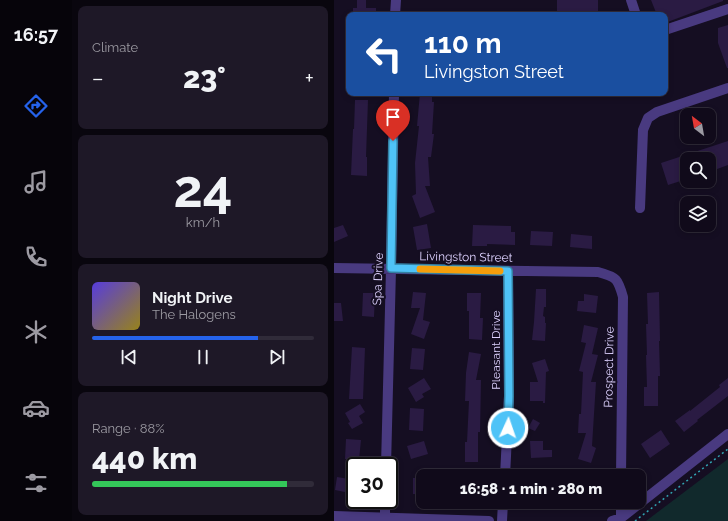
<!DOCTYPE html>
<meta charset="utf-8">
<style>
body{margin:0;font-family:Raleway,sans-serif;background:#1e1827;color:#f1f3f6;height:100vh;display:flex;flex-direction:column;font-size:15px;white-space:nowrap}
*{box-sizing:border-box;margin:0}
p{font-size:13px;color:#9c9aa2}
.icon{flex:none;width:22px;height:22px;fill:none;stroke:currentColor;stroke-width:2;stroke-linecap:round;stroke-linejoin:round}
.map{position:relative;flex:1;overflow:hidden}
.details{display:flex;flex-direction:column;gap:6px;padding:6px;background:#09060e;width:262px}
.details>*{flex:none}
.hud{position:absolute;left:12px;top:12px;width:322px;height:84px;border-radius:8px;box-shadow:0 2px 6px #0003,0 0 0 1px #302b39;background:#1a4fa0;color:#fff;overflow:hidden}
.needle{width:26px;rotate:329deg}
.buttons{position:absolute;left:346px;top:108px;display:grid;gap:8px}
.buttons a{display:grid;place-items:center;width:36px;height:36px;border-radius:8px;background:#100a1a;box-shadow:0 2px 6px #0003,0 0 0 1px #302b39;font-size:20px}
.speed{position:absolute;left:12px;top:457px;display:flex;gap:8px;font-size:20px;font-weight:700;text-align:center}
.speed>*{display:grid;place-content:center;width:52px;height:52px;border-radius:50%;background:#100a1a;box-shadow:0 2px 6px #0003,0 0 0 1px #302b39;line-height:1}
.speed .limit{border:2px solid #111;border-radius:6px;background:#fff;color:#111}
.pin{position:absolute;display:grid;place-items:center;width:34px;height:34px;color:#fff;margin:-41px -17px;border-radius:50% 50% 50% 0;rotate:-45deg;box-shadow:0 0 4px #0007}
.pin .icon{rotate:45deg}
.me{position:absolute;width:44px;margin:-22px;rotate:3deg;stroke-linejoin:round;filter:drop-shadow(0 0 3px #0008)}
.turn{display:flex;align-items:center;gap:14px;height:84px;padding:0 12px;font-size:18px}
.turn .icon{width:52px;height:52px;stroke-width:2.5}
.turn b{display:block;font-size:28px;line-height:34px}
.big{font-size:30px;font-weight:800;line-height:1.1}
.details .card{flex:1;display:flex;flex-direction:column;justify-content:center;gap:6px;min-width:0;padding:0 14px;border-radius:8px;background:#1e1827}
.details .dial{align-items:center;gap:0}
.dial b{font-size:52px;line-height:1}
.song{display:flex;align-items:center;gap:12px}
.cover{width:48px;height:48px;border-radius:6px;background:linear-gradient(135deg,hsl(250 70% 55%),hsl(50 70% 35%))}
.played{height:4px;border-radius:2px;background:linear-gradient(90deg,#2563eb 75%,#302b39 75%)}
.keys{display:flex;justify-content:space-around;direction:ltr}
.heat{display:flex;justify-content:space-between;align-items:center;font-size:22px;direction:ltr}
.charge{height:6px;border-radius:3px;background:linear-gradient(90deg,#34c759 88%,#302b39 0)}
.trip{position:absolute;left:82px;top:469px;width:230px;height:40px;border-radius:8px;background:#100a1a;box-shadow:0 2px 6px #0003,0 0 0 1px #302b39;font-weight:800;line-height:40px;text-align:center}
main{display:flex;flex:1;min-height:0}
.dock{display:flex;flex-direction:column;width:72px;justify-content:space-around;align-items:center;background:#06040a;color:#9c9aa2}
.dock .icon{width:28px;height:28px}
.dock .current{color:#2563eb}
.dock b{font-size:18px;color:#f1f3f6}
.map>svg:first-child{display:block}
</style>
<main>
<nav class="dock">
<b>16:57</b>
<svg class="icon current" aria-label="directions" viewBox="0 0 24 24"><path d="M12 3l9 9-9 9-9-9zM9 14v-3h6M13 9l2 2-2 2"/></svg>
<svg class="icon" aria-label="music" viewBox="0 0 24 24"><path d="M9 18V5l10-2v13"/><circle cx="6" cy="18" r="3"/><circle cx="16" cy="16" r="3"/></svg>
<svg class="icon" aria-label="phone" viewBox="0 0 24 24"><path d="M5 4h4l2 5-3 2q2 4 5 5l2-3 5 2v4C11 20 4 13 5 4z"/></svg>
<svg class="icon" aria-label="climate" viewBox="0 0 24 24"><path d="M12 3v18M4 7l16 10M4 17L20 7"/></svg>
<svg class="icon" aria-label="car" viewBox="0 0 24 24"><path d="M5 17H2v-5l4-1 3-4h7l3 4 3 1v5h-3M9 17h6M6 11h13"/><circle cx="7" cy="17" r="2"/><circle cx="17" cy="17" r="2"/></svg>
<svg class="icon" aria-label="filters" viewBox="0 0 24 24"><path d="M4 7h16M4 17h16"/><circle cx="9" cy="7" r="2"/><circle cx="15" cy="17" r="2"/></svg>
</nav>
<section class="details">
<div class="card"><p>Climate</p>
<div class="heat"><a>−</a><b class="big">23°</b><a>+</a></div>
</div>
<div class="card dial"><b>24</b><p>km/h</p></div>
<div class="card">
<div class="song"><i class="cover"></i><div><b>Night Drive</b><p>The Halogens</p></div></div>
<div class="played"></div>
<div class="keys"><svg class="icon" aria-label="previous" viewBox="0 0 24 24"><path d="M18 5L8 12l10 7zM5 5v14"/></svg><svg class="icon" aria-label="pause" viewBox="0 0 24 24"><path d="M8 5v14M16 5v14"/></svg><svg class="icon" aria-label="next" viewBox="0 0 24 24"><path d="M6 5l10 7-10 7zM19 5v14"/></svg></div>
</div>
<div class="card"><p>Range · 88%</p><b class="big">440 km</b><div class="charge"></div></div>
</section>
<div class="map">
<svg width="394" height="521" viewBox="0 0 394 521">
<rect width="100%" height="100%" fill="#150e22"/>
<path fill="#11292c" d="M394 459V521H312Z"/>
<path fill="#2a1b43" d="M23 0H32V8H42V15H19V8H23Z
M223 0H264V15H223Z
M317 0H389V1L331 23V15H323Z
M394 25V68H393L384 43V28Z
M86 93H98V102H100L98 134H100L97 157H94L96 186H91L101 212 86 218 78 196 82 194 81 163 85 126H83Z
M21 100H34L32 157H33V176L17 175 19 129H20Z
M394 141V165L375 172V159H353V179L334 185 327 163Z
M93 224 97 248 83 250 79 227Z
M9 225 14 236 0 242V228Z
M139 225 177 226V232H181V245L153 244V246H138Z
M197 231 219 232 218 246 196 245Z
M237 234 258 236V249L236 247Z
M202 289H212V307H210L209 316 211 317V323H212L211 341 198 340 200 322Z
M79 292 92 293 89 320 96 322 90 339 77 334 86 308H77Z
M325 292 326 341H325L326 376H324V406H310V387H313L312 355H313L312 324H314L313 293Z
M29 293H41L40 317 28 316Z
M133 293H147L146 318H149L148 340 135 339V311H133Z
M250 294 264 296 262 313 243 311 244 301H250Z
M0 303H7L9 321H0Z
M250 325 264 328 258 354 264 355 257 382H262L258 446 262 448 257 463 244 459 252 433H244L245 414H247L249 372 245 371 252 343 247 342Z
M18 347 31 348 29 399H15Z
M78 348 91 349 89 370 76 369Z
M135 352 147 354 142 380H147L146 432H144V462H131V442H133L135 401H131L132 373Z
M211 359 215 371 212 372 211 403H209V401H196V382H204L198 363Z
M90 378 97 389 88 394 90 397 82 402 74 388Z
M394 378V397V396L363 420 364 421 350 432 341 421 356 410V411L386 387 385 385Z
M26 404 31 412 25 416 29 423 18 429 14 423 16 422 11 413Z
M76 408 90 409 89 431 75 430Z
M199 419 206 423 201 431 194 428Z
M327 430 336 444 316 458 307 444Z
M12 439 27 440 25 460 11 459Z
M90 441 94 454 77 459 73 446Z
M196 441H209V450H218V457L197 458Z
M3 477 21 480V494L1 490Z
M79 478H89V494H79Z"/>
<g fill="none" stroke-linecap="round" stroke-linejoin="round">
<path stroke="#31a4b2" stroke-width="1.5" stroke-dasharray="2 3" stroke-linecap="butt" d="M301 521 394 449"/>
<path stroke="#493a80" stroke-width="10" d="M297 0 302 15
M61 15 62 0
M331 30 394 9
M306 208 309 130 314 118 323 112 394 88
M0 268 264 272C283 277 284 279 289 297L287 476
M52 466 57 269 60 93
M171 476 175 396 174 271
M0 516 155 521
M51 518V500
M287 518V502
M168 521 169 502
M278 521 287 518 394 434"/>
</g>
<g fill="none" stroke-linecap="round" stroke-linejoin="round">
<defs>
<path id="route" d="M59 141 57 268 174 271 175 396 174 428"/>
</defs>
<use href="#route" stroke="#337fa1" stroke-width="10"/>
<use href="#route" stroke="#4fc3f7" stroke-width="7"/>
<path stroke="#f59e0b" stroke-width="7" d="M86 269 166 271"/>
</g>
<g text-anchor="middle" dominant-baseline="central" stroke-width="4" stroke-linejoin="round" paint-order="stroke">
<g font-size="12" fill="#ddd1fe" stroke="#150e22">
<text transform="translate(132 257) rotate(1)">Livingston Street</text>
<text transform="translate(44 279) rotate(-88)">Spa Drive</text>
<text transform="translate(162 350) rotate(-90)">Pleasant Drive</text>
<text transform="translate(275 367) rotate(-89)">Prospect Drive</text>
</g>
</g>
</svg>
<div class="buttons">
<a><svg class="needle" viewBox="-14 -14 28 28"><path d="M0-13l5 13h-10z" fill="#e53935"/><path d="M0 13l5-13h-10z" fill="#9c9aa2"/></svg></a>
<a><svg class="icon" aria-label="search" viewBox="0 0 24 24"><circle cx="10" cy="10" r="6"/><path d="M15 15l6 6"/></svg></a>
<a><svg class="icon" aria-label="layers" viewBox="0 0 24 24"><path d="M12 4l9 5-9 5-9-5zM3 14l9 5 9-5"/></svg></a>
</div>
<div class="speed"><div class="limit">30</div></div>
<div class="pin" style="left:59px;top:141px;background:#d93025"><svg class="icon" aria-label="arrive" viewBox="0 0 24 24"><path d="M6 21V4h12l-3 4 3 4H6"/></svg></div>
<svg class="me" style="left:174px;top:428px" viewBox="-20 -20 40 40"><circle r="17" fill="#4fc3f7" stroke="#fff" stroke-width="3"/><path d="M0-11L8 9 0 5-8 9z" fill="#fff"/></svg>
<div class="trip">16:58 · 1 min · 280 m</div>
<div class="hud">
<div class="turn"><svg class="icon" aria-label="left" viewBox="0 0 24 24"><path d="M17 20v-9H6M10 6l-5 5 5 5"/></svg><div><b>110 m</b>Livingston Street</div></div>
</div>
</div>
</main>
